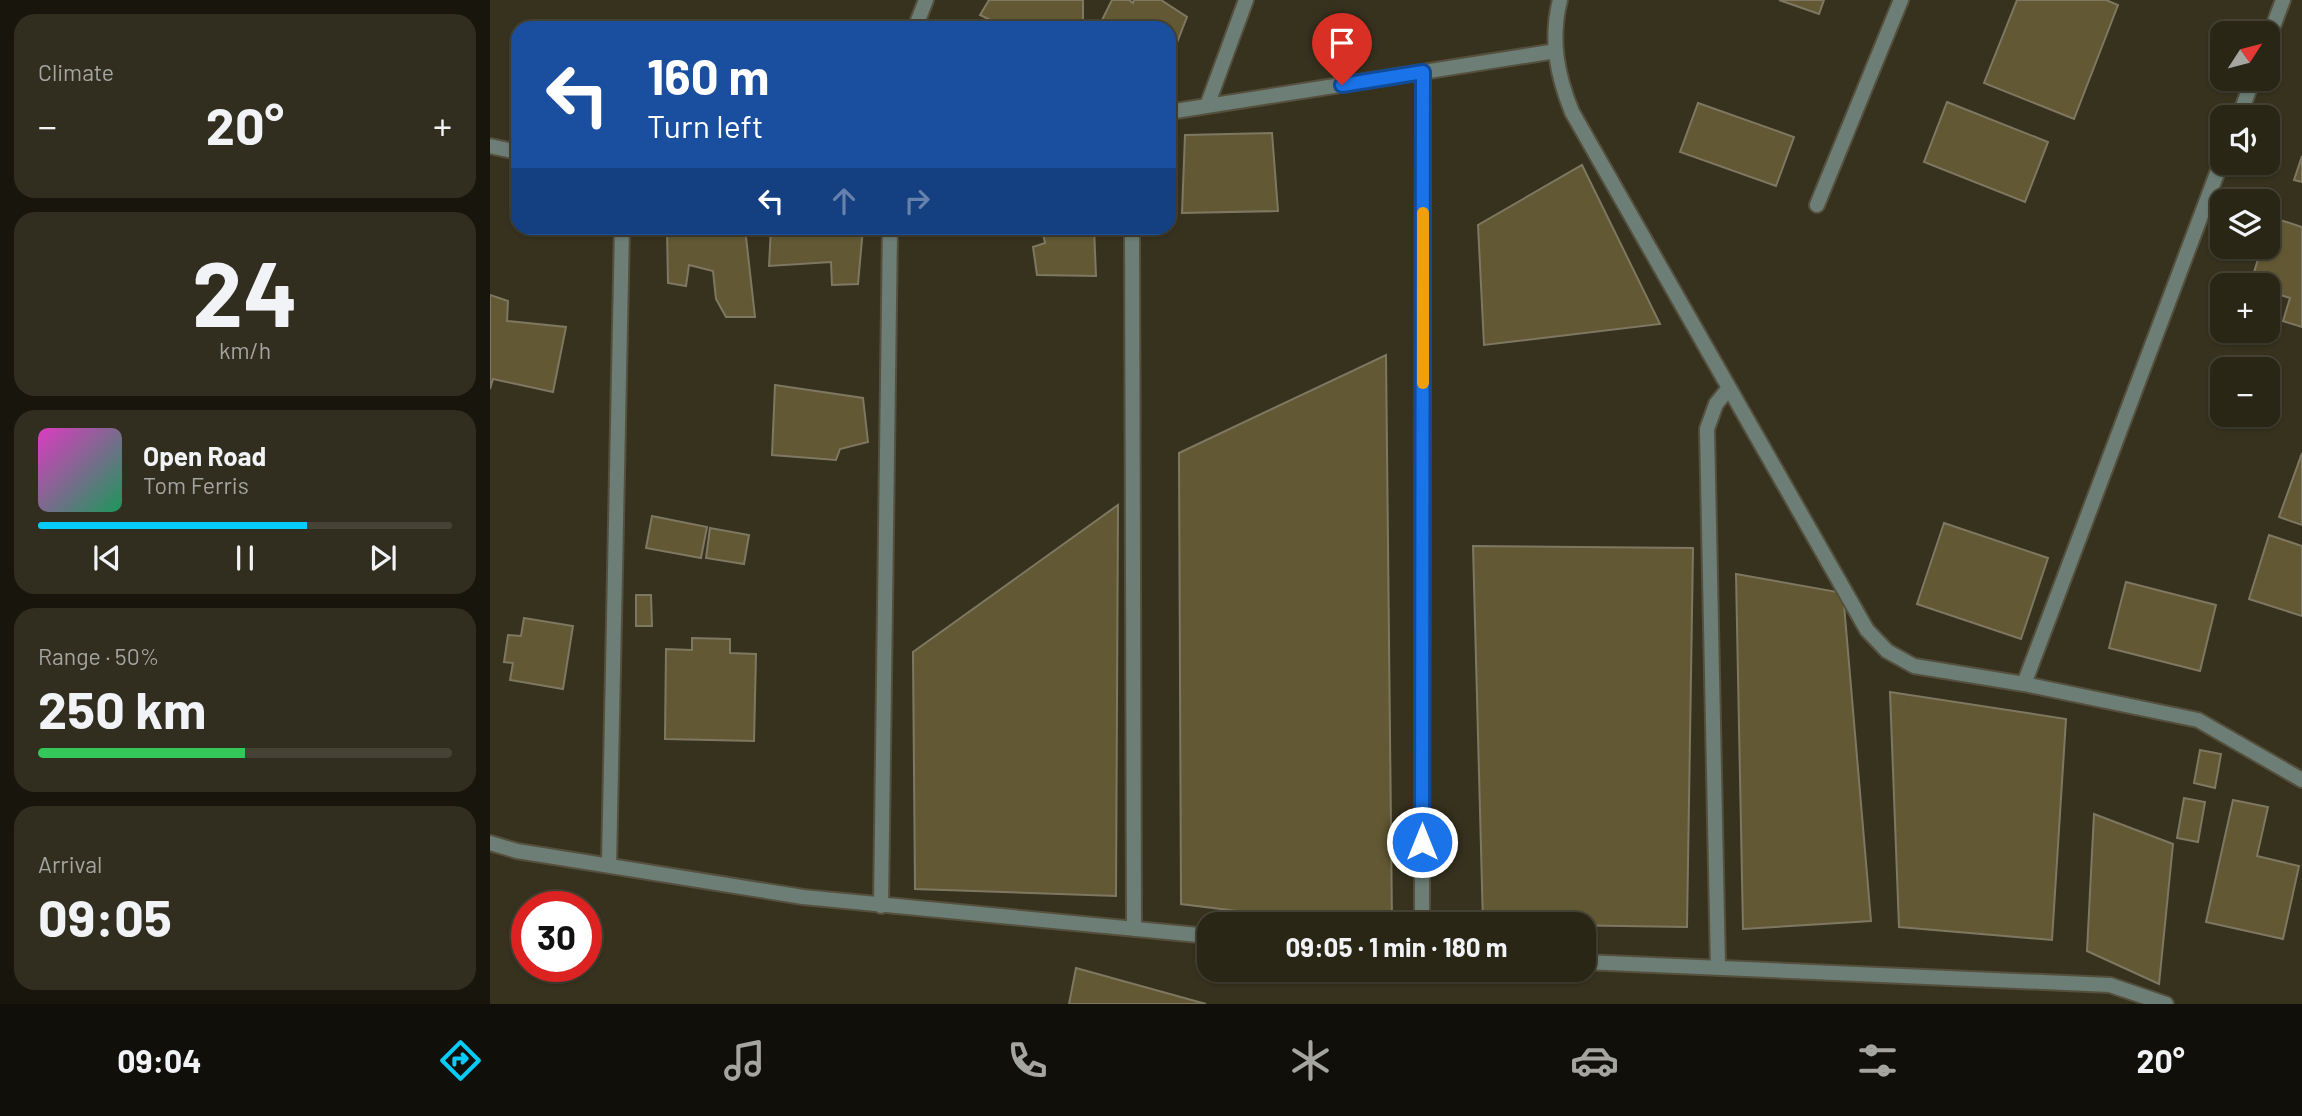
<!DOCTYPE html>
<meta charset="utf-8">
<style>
body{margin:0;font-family:Barlow,sans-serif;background:#312e1f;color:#f1f3f6;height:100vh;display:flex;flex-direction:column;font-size:26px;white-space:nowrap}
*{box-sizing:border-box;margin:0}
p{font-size:23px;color:#a5a5a1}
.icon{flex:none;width:38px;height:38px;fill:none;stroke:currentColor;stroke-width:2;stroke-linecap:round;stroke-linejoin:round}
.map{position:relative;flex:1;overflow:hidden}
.details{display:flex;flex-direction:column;gap:14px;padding:14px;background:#17150c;width:490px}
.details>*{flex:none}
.hud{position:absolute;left:21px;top:21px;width:665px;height:214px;border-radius:21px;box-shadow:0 2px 5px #0004,0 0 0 2px #454335;background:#1a4fa0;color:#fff;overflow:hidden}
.needle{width:46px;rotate:54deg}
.tools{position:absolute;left:1720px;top:21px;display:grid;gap:14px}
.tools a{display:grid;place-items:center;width:70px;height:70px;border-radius:14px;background:#292616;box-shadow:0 2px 5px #0004,0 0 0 2px #454335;font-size:35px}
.speed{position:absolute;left:21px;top:891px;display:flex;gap:14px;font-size:35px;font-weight:700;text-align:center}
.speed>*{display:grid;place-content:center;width:91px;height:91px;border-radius:50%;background:#292616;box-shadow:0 2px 5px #0004,0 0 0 2px #454335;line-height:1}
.speed .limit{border:10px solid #d22;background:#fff;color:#111}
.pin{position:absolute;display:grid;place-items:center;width:60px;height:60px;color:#fff;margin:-72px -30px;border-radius:50% 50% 50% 0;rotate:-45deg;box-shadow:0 0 7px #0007}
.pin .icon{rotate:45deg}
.me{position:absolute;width:77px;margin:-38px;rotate:0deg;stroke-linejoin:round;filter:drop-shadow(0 0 5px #0008)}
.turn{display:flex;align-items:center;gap:24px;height:147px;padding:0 21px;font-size:32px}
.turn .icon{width:91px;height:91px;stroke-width:2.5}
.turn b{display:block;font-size:49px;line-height:60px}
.lanes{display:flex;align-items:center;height:66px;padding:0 21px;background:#0003;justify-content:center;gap:35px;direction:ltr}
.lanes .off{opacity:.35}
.big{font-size:52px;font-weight:700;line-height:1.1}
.details .card{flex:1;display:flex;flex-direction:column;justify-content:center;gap:10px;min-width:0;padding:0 24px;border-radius:21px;background:#312e1f}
.details .dial{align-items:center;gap:0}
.dial b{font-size:91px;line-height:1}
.song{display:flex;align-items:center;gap:21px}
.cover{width:84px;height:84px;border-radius:10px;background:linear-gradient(135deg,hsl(310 70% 55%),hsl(150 70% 35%))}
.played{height:7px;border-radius:4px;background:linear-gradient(90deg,#07cbf9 65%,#454335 65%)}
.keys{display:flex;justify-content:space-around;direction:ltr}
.heat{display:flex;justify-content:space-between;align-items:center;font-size:38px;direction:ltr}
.charge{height:10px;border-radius:5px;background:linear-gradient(90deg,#34c759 50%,#454335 0)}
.trip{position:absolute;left:707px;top:912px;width:399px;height:70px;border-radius:21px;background:#292616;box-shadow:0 2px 5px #0004,0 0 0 2px #454335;font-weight:700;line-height:70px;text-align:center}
.tabs{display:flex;height:112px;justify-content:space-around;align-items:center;background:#100f09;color:#a5a5a1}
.tabs .icon{width:49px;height:49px}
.tabs .selected{color:#07cbf9}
.tabs b{font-size:32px;color:#f1f3f6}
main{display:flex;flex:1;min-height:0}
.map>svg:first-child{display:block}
</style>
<main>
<section class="details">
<div class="card"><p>Climate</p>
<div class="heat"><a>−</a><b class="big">20°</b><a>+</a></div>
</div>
<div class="card dial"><b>24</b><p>km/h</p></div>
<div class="card">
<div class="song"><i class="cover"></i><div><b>Open Road</b><p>Tom Ferris</p></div></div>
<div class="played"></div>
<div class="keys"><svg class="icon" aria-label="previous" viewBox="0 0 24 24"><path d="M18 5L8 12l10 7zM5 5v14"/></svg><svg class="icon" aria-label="pause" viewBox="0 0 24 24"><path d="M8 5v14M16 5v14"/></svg><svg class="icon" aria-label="next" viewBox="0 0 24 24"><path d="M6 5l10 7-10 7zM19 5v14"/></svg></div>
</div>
<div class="card"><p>Range · 50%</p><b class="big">250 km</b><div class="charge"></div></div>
<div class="card"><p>Arrival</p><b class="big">09:05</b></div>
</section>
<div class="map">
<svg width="1812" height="1004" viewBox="0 0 1812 1004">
<rect width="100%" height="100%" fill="#37321e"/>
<path fill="#625833" stroke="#7e7862" stroke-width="2" d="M499 0H593V19L589 28H517L490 15Z
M622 0H639L643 3 644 0H671L697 17 679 63V28H611V22Z
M1289 0H1334L1329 14Z
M1527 0H1616L1628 5 1584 119 1494 83Z
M1457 102 1558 142 1535 202 1434 162Z
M1208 103 1304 137 1286 186 1190 152Z
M782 133 788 211 692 213 695 135Z
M1812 156V182L1804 180Z
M1092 165 1170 324 994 345 988 225Z
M1778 216 1812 227V327L1793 321 1800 298 1778 291V285H1760L1769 256 1759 252 1761 247H1778Z
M177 228H255L265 317H236L226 299 223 271 199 265 196 286 178 283Z
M281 228H373L368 284 342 285 341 262 279 266Z
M552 228H604L606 276 547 275 543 247 555 243Z
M0 295 18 301 17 321 76 327 63 392 3 379 0 389Z
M896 355 902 924H853L691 904 689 453Z
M285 385 373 398 378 442 350 449 346 460 282 455Z
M1812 453V525L1789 517Z
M628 505 626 896 425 889 423 652Z
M162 516 217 527 211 558 156 548Z
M1454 523 1558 558 1531 639 1427 604Z
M220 528 259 535 254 564 216 558Z
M1779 535 1812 546V616L1759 599Z
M983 546 1203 548 1197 927 993 924Z
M1246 574 1353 593 1381 921 1253 929Z
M1636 582 1726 605 1710 671 1619 648Z
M146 595H161L162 626H146Z
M34 618 83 626 73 689 20 680 23 663 14 662 18 635 31 636Z
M202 638 240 639V653L266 654 264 741 175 739 176 649 202 650Z
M1400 692 1576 719 1562 940 1409 927Z
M1710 750 1731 754 1725 788 1704 783Z
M1694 798 1715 802 1708 842 1687 838Z
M1743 800 1778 807 1767 856 1809 866 1793 939 1716 922Z
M1604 814 1683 844 1669 984 1597 951Z
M586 968 716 1004H579Z"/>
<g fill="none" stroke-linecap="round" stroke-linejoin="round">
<defs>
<path id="minor" d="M1070 0C1060 40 1067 75 1082 112L1377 630 1397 651 1424 666 1534 684 1708 720 1812 780
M425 28 436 0
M1778 40 1793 0
M717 106 756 0
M679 112 1066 51
M1749 117 1763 79
M0 146 28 152
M1327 205 1411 0
M642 228 644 929
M1534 684 1732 160
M0 843 27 851 313 897 719 936
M119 865 132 228
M391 906 400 228
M932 924 933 72
M1094 962 1620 985 1676 1004
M1228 968 1217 429 1226 404 1239 388"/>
</defs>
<use href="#minor" stroke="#55503d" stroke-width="18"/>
<use href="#minor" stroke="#6c7e76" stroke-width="14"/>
</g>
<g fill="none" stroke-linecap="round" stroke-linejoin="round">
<defs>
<path id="route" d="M852 85 933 72 932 842"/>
</defs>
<use href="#route" stroke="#114b97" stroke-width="18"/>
<use href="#route" stroke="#1a73e8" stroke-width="12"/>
<path stroke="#f59e0b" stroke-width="12" d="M933 383V213"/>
</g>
</svg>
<div class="tools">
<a><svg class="needle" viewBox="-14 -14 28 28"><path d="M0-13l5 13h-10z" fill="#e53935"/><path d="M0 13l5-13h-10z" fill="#a5a5a1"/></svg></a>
<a><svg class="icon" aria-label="sound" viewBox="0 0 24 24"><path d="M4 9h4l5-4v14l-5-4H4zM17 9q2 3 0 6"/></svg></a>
<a><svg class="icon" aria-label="layers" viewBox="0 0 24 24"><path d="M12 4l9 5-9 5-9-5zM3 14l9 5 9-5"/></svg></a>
<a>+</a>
<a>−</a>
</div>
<div class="speed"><div class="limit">30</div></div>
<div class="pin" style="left:852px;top:85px;background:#d93025"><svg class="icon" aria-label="arrive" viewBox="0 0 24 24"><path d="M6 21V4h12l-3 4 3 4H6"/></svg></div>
<svg class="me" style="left:932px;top:842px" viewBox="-20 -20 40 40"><circle r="17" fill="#1a73e8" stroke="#fff" stroke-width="3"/><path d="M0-11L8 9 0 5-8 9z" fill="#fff"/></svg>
<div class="trip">09:05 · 1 min · 180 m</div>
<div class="hud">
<div class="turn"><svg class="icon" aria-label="left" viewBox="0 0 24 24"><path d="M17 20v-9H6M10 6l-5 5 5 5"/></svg><div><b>160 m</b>Turn left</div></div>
<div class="lanes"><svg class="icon" aria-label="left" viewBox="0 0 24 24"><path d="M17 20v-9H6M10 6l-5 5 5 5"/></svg><svg class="icon off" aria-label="ahead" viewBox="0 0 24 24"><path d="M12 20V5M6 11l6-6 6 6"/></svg><svg class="icon off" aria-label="right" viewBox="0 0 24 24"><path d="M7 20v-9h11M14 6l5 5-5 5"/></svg></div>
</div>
</div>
</main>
<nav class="tabs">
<b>09:04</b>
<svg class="icon selected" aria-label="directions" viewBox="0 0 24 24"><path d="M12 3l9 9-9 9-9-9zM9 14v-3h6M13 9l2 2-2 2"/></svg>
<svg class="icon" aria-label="music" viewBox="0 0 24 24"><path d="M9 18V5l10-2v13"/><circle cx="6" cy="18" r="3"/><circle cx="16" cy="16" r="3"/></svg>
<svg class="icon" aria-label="phone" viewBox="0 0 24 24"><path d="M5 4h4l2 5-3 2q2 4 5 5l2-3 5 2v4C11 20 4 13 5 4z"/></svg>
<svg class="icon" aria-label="climate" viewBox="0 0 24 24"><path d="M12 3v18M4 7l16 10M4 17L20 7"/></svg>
<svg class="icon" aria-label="car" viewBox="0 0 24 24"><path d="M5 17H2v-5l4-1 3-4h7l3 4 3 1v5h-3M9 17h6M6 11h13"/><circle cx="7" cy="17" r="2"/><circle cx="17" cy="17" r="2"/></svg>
<svg class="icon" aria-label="filters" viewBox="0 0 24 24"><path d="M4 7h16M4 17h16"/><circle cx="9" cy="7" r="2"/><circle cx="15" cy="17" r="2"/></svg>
<b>20°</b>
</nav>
